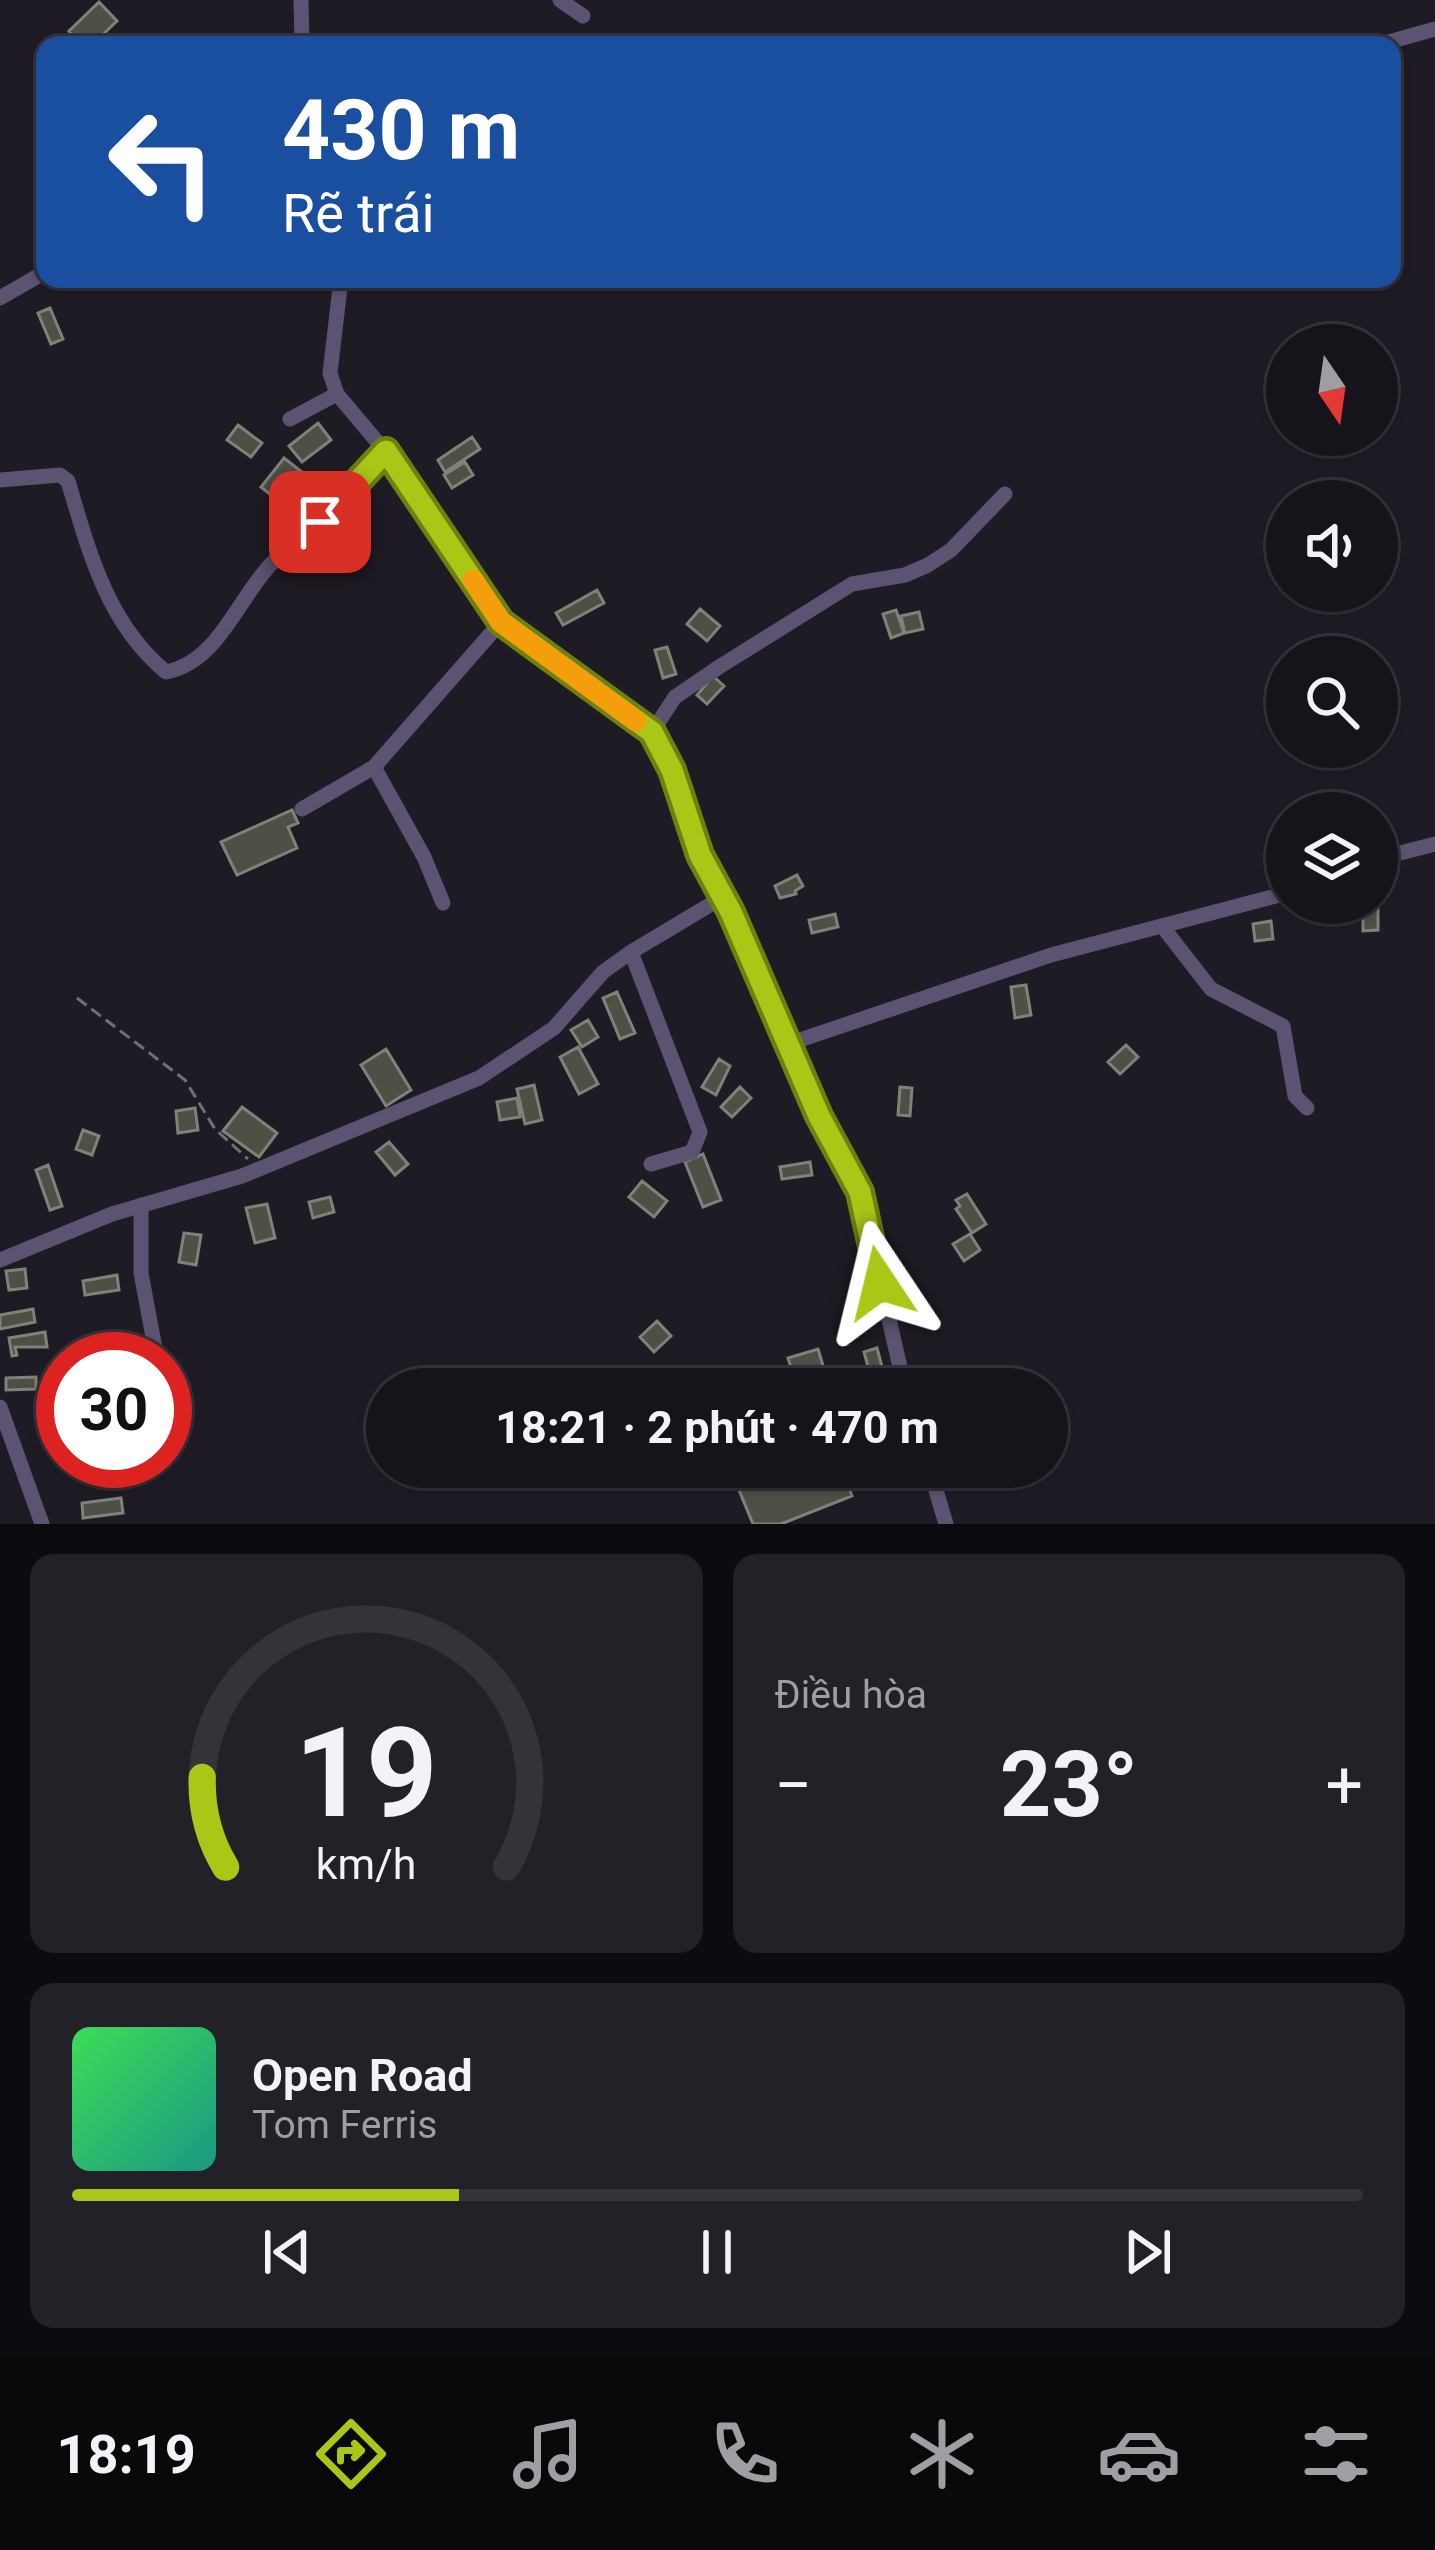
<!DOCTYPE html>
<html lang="vi">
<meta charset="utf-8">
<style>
body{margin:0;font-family:Roboto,sans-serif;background:#232128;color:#f1f3f6;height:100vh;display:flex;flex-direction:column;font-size:45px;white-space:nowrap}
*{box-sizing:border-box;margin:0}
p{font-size:39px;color:#9e9ea3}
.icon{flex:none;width:66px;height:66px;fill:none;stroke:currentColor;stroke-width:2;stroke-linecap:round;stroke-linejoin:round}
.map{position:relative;height:1524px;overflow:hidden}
.details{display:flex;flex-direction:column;gap:30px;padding:30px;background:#0c0b0f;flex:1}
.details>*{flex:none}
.banner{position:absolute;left:36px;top:36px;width:1365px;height:252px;border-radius:24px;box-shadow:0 3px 9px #0004,0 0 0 3px #35333a;background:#1a4fa0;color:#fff;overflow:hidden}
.needle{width:78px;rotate:167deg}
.buttons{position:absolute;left:1266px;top:324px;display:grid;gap:24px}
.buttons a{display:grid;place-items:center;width:132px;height:132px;border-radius:50%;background:#16141b;box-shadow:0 3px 9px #0004,0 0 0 3px #35333a;font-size:60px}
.speed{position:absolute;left:36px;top:1332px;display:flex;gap:24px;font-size:60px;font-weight:700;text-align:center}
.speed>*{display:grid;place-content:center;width:156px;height:156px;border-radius:50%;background:#16141b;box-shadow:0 3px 9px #0004,0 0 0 3px #35333a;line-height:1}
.speed .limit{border:18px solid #d22;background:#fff;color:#111}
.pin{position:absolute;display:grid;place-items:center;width:102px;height:102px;color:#fff;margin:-51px;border-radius:24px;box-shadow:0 6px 18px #0006}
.me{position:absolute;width:132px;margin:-66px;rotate:350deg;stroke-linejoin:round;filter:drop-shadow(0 0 9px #0008)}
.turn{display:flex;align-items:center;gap:42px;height:252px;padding:0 48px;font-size:54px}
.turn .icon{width:156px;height:156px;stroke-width:2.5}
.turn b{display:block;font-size:84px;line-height:102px}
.big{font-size:90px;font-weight:700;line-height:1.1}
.details .tile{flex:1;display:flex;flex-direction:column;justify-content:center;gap:18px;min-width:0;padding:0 42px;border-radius:24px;background:#232128}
.details .dial{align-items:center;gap:0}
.dial svg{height:312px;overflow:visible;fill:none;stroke:#35333a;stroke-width:7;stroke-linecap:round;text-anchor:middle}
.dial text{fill:#f1f3f6;stroke:none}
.song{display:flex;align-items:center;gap:36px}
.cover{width:144px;height:144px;border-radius:18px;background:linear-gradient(135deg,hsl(130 70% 55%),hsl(170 70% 35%))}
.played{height:12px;border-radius:6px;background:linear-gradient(90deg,#aac717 30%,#35333a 30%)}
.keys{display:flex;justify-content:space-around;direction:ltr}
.heat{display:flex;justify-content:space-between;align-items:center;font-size:66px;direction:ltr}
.details .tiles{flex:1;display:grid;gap:30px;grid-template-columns:1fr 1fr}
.tile:last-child{grid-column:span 2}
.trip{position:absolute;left:366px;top:1368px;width:702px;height:120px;border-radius:60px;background:#16141b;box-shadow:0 3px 9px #0004,0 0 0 3px #35333a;font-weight:700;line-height:120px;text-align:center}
.tab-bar{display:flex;height:192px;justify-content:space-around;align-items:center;background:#09080b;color:#9e9ea3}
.tab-bar .icon{width:84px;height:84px}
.tab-bar .on{color:#aac717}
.tab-bar b{font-size:54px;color:#f1f3f6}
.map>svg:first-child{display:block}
</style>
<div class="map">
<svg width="1435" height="1524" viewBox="0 0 1435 1524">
<rect width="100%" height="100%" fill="#1e1b24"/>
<path fill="#4d5045" stroke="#7f8276" stroke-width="3" d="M99 2 117 21 92 45H83L69 31Z
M50 308 63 339 51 344 38 313Z
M318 423 331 440 302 462 289 446Z
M238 425 262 443 251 457 227 440Z
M472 437 480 449 445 472 438 460Z
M284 458 302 472 282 504 261 487Z
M465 462 473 475 452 488 444 475Z
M597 590 604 603 563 625 556 613Z
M700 609 720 626 707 641 687 624Z
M896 610 904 633 891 638 883 614Z
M919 612 923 629 905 633 901 616Z
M667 647 676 674 663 678 655 650Z
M713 676 724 686 707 704 697 695Z
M292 810 298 823 288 827 297 848 237 875 221 842Z
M797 875 803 886 795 891 796 894 780 898 775 886Z
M1363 907H1378V930L1363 931Z
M835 914 838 927 812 933 809 920Z
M1271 921 1273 939 1255 941 1253 924Z
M1026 985 1031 1015 1015 1018 1011 987Z
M617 992 635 1033 620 1039 603 998Z
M588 1020 598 1037 582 1047 571 1030Z
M1126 1045 1138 1057 1120 1074 1108 1062Z
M578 1047 598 1084 579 1094 560 1057Z
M386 1049 411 1090 386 1106 361 1065Z
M719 1059 730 1066 716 1095 702 1087Z
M534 1085 542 1120 525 1124 517 1089Z
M740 1087 751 1098 732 1117 721 1107Z
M900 1087 912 1088 910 1116 898 1115Z
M517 1098 520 1117 500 1120 497 1102Z
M242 1107 277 1133 259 1157 223 1131Z
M195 1108 198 1130 178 1133 176 1111Z
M83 1130 99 1136 92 1155 76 1149Z
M389 1142 408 1164 395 1175 376 1152Z
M703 1154 721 1200 703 1207 685 1162Z
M810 1162 812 1175 782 1179 780 1167Z
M48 1165 62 1206 50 1210 36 1170Z
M642 1181 667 1201 654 1217 629 1197Z
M967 1194 986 1224 972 1233 956 1209 960 1206 956 1200Z
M330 1197 334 1212 313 1218 309 1202Z
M267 1204 275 1238 255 1243 246 1208Z
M184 1233 201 1235 196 1265 179 1262Z
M970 1234 980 1250 964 1261 953 1244Z
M25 1269 27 1288 9 1290 6 1271Z
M117 1275 119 1290 85 1295 83 1281Z
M33 1309 35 1322 0 1329V1315Z
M657 1321 671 1336 654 1352 640 1337Z
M45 1332 47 1347H15L17 1355 12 1356 9 1338Z
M877 1348 888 1389H874L864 1352Z
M818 1349 824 1369 794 1378 788 1358Z
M36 1377V1389L6 1390V1378Z
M177 1393 189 1427 175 1432 165 1397Z
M797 1467H841L852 1496 781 1524H753L739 1490Z
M859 1467H891L893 1475 855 1489 848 1471Z
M121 1498 123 1513 83 1518 82 1503Z"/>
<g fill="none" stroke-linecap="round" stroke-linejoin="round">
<path stroke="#706e76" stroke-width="3" stroke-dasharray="12 6" stroke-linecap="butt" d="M77 998 185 1080 215 1129 248 1159"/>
<path stroke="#5c5271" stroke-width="15" d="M301 0 302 45
M560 0 583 16
M1378 45 1435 29
M341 279 330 373 337 394 385 451 501 622 652 732 672 771 700 855 731 912 819 1116 860 1192 905 1389
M0 298 45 272
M290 419 337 394
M0 480 60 475 68 481C89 552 107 623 166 672 219 662 238 597 273 562 311 525 349 490 385 451
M652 732 675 697 719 667 852 584 905 575 928 565 951 550 1005 494
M374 767 424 857 443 903
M302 809 374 767 501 622
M1377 859 1435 844
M1162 926 1211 989 1283 1026 1295 1096 1307 1108
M631 952 700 1132 692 1152 651 1164
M791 1043 1051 955 1287 893
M141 1205V1273L157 1359
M0 1260 112 1214 242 1176 479 1078 554 1028 603 972 631 952 723 897
M0 1407 42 1524
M929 1467 946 1524"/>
</g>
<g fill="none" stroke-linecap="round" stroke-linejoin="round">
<defs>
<path id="route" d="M320 522 386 451 501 622 652 732 672 770 700 855 731 912 819 1116 860 1192 880 1283"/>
</defs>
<use href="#route" stroke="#6e810f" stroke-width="30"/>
<use href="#route" stroke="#aac717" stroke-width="21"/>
<path stroke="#f59e0b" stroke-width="21" d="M473 580 501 622 636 721"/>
</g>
</svg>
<div class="buttons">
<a><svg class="needle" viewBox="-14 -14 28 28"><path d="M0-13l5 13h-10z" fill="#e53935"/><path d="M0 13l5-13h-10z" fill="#9e9ea3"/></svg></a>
<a><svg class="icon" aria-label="sound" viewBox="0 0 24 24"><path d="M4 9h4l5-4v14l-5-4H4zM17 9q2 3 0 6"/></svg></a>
<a><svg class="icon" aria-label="search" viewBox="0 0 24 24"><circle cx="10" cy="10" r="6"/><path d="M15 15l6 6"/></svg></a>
<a><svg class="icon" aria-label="layers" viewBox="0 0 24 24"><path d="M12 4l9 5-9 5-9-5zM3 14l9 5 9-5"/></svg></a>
</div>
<div class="speed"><div class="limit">30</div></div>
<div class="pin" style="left:320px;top:522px;background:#d93025"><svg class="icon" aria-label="arrive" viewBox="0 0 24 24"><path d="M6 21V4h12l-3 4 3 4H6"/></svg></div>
<svg class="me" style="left:880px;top:1283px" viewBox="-20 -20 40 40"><path d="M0-17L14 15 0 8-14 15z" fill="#aac717" stroke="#fff" stroke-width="4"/></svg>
<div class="trip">18:21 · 2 phút · 470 m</div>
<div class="banner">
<div class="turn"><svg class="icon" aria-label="left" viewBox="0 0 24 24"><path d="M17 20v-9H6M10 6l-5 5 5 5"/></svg><div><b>430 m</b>Rẽ trái</div></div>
</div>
</div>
<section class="details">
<div class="tiles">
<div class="tile dial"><svg viewBox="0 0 100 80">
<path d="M14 69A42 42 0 1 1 86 69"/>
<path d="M14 69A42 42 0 0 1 8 46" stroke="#aac717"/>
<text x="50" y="56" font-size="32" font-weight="700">19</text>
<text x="50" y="72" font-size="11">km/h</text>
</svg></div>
<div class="tile"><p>Điều hòa</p>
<div class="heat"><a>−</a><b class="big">23°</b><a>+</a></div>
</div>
<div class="tile">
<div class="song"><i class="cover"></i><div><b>Open Road</b><p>Tom Ferris</p></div></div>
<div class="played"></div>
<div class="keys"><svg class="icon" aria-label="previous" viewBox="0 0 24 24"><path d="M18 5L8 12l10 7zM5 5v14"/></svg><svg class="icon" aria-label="pause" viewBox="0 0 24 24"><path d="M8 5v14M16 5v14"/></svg><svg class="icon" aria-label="next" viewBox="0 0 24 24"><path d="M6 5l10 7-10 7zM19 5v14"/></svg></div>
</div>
</div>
</section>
<nav class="tab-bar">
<b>18:19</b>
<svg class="icon on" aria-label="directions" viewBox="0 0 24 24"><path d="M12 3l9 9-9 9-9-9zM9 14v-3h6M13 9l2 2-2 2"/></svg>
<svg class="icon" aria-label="music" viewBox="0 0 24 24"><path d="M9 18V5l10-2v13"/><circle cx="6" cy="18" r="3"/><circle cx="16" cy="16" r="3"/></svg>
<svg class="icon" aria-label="phone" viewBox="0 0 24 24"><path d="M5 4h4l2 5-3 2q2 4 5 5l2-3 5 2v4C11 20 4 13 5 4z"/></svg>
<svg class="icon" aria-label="climate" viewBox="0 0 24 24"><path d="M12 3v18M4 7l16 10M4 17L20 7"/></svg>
<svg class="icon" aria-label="car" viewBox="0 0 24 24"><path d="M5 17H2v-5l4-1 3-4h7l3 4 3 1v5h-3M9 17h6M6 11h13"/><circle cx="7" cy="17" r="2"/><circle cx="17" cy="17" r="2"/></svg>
<svg class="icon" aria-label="filters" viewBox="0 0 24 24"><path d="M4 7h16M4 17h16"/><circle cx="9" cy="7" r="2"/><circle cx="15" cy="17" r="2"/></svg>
</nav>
